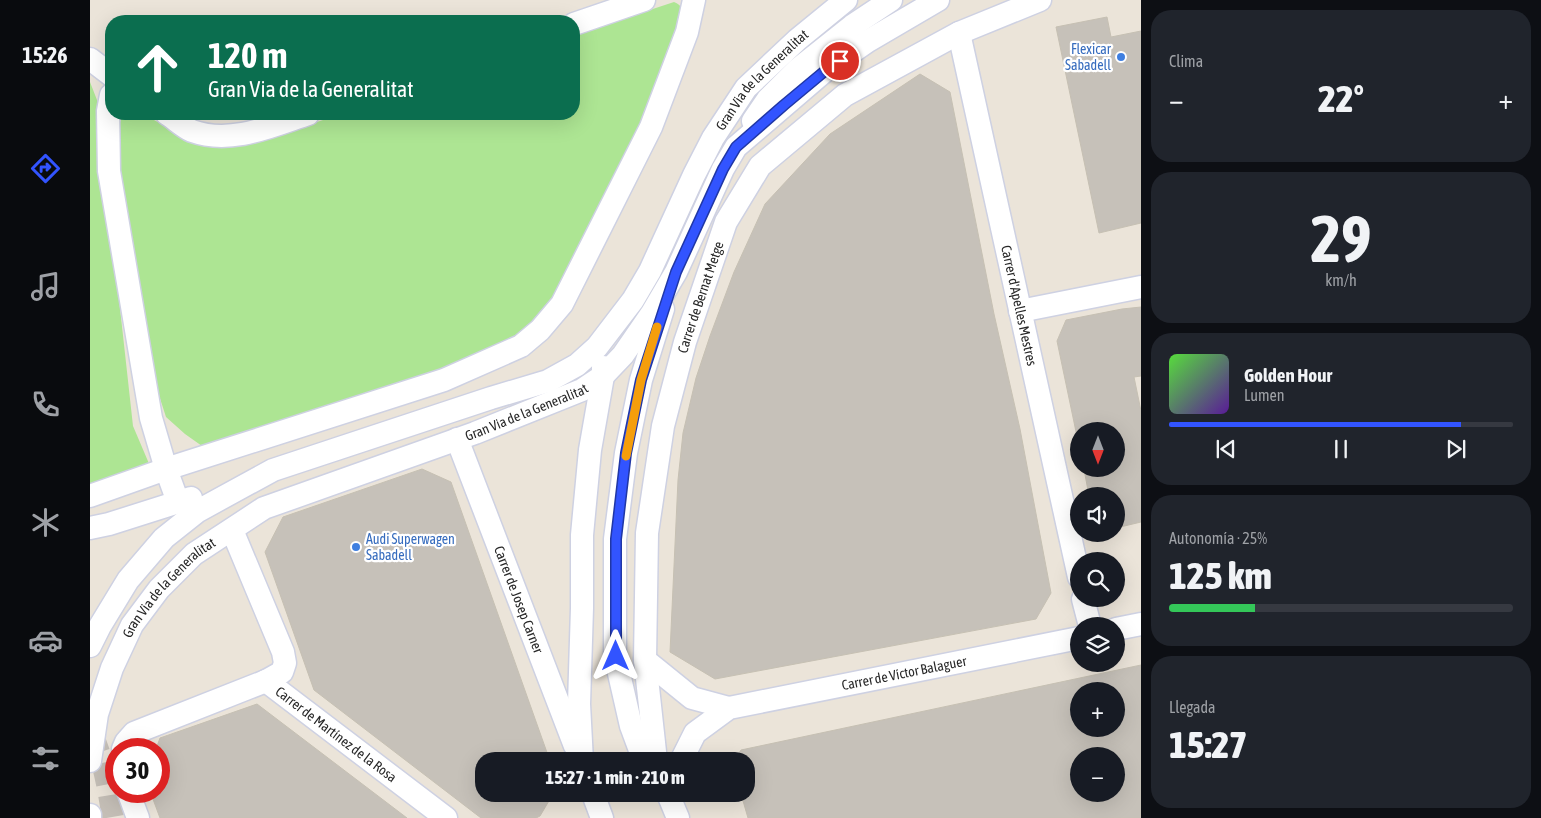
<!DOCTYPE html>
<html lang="es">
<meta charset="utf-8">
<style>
body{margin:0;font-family:"Asap Condensed",sans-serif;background:#20242c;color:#f1f3f6;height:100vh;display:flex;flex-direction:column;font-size:19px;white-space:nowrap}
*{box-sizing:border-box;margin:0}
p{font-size:16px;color:#9ea1a6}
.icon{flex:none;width:28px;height:28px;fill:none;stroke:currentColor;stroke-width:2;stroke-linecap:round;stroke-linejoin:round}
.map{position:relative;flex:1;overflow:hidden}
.drawer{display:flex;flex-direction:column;gap:10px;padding:10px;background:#0d0f14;width:400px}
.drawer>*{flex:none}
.top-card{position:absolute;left:15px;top:15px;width:475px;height:105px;border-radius:20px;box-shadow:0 5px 20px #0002;background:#0b6e4f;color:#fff;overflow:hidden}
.needle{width:32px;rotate:180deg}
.buttons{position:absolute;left:980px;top:422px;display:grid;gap:10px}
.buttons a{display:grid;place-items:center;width:55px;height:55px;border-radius:50%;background:#171b24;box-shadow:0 5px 20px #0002;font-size:25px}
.speed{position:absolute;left:15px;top:738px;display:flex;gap:10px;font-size:25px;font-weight:700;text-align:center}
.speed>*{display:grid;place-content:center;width:65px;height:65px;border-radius:50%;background:#171b24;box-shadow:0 5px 20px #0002;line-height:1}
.speed .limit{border:8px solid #d22;background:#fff;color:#111}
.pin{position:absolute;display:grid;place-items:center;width:42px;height:42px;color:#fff;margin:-21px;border:2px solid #fff;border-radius:50%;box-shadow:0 1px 5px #0007}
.me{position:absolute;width:55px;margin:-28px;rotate:0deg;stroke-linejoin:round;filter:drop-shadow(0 0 4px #0008)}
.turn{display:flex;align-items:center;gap:18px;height:105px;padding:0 20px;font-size:22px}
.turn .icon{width:65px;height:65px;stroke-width:2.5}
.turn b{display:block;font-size:35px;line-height:42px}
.big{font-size:38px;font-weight:800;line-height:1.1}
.drawer .card{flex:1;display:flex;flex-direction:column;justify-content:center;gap:8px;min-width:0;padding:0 18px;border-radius:20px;background:#20242c}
.drawer .dial{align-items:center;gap:0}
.dial b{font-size:65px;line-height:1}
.song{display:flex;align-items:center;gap:15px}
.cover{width:60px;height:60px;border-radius:8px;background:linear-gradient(135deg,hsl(110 70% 55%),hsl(270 70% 35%))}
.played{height:5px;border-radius:2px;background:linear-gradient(90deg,#3254ff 85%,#363941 85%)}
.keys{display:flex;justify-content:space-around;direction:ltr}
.heat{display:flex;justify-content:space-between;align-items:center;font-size:28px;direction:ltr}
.charge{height:8px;border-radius:4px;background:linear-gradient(90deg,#34c759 25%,#363941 0)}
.trip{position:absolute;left:385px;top:752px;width:280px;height:50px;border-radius:20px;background:#171b24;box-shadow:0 5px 20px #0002;font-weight:800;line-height:50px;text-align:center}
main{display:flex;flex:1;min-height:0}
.menu{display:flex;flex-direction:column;width:90px;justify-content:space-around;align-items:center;background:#090b0e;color:#9ea1a6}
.menu .icon{width:35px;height:35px}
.menu .current{color:#3254ff}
.menu b{font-size:22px;color:#f1f3f6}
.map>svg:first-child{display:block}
</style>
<main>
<nav class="menu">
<b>15:26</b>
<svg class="icon current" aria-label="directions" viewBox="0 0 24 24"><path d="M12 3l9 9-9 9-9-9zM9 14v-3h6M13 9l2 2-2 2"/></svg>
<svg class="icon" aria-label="music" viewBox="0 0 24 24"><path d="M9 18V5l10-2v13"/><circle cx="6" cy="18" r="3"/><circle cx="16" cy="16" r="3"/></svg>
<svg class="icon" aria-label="phone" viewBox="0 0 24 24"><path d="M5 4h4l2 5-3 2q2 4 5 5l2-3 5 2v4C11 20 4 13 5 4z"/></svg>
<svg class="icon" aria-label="climate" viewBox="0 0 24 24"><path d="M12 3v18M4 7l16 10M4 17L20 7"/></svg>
<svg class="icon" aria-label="car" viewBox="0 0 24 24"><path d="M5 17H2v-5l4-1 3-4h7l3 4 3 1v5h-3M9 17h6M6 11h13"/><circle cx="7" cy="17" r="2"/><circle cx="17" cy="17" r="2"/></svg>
<svg class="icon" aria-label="filters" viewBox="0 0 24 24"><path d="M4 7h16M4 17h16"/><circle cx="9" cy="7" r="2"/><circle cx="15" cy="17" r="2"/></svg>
</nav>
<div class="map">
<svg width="1051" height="818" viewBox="0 0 1051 818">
<rect width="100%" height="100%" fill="#ebe4d9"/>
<path fill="#ade593" d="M584 2C596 7 594 16 593 27L490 262 440 330 316 386 127 451 112 446 95 434 76 417 65 383 27 172 29 125 32 117 37 114H53L97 138 215 126 251 114H484V35Z
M0 82 7 100 43 426 63 473 0 494Z"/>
<path fill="#c6c1b9" stroke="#c6c0b3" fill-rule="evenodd" d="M1017 17 1021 37 1051 31V223L1009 233 966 27Z
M830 74 860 92 904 314 930 429 961 593 946 619 625 679 580 652 588 480 593 433 606 378 620 336 644 272 675 204 740 134Z
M1051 307V376L1044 377 1051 411V522L1026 528V496H999L994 469H1026V431H989V446L967 341 976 320 1032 309Z
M332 469 361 482 460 761H394V794H463L450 816 446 818H391L224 690 175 552 193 517Z
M1051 665V818H658L651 794H656V761H644L651 750ZM989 691H1026V729H989ZM989 756H1026V794H989Z
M167 704 317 818H70L60 791H69V749H66L70 738Z"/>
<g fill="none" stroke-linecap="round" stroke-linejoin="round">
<path stroke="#c4beb6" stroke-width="22" stroke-dasharray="22 11" stroke-linecap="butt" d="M1 732C14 760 18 788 23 818"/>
<defs>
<g id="minor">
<path d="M484 24 554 0"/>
<path id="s1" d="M869 33 989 577"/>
<path d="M0 59 21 75"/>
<path d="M21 95 18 111 19 171 61 418 76 469 88 502"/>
<path d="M77 114C85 119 93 127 102 131 141 145 182 126 218 114"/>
<path d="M663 121 678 99 708 69 762 26 801 0"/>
<path d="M930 311 1051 287"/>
<path id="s2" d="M367 439 485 746"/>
<path d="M0 496 76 469 354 380 431 346 450 330 472 304 561 127 597 32 604 0"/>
<path d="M0 528 19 524 101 498"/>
<path d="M993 599 1000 626"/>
<path d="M1026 629 1051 624"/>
<path id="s3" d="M0 646 10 626 38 580 74 538 108 511 183 470 401 398 458 381 487 365 507 347 543 300 560 271 604 175 623 138 656 88 707 40 756 0"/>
<path d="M555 660 602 698 639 708"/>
<path id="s4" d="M176 681 356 818"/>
<path d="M33 749 36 742 44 733 176 681 192 672 195 663 193 652 142 530"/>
<path id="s5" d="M0 761 7 714 22 668 42 625 69 589 104 554 174 508 385 433 492 390 513 376 533 355 562 313 586 272 633 169 646 147 736 70 778 41 848 0"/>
<path d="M492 761 489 704 492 608V535L500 450 513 376V367"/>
<path d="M554 761 541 726 525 656V539L536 453 551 380 573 309"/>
<path id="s6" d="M566 761 555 660 557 533 573 426 595 342 636 222 670 166 755 95 869 33 950 0"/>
<path id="s7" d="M591 761 605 733 639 708 989 638"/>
<path d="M38 791 48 818"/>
<path d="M503 794 512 818"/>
<path d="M578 794 588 818"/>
<path d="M0 815V818"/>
</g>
</defs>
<use href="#minor" stroke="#ced1e2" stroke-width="25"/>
<use href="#minor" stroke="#fff" stroke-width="22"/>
</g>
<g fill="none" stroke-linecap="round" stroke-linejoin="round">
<defs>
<path id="route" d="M526 656V539L536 453 551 380 586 272 633 169 646 147 694 105 736 70 750 61"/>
</defs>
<use href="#route" stroke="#2037a6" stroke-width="12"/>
<use href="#route" stroke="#3254ff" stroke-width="9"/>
<path stroke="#f59e0b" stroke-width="9" d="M536 456 551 380 567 327"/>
</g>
<g fill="#3f7fe0" stroke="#fff" stroke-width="2">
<circle cx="1031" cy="57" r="5"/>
<circle cx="266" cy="547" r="5"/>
</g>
<g text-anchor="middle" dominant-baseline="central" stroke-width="4.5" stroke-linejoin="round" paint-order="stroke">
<g font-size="14" fill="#366cbe" stroke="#fff" text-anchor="end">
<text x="1021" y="49">Flexicar<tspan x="1021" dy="16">Sabadell</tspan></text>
<text x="276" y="539" text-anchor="start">Audi Superwagen<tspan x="276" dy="16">Sabadell</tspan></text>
</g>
<g font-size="14" fill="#282828" stroke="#fff">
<text stroke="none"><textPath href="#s3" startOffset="926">Gran Via de la Generalitat</textPath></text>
<text stroke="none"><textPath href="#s6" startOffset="471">Carrer de Bernat Metge</textPath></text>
<text stroke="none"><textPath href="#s1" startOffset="279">Carrer d'Apelles Mestres</textPath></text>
<text stroke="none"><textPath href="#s5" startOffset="601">Gran Via de la Generalitat</textPath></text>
<text stroke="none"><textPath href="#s5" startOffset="196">Gran Via de la Generalitat</textPath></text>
<text stroke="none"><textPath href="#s2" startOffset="172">Carrer de Josep Carner</textPath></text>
<text stroke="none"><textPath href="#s7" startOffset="252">Carrer de Víctor Balaguer</textPath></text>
<text stroke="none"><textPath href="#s4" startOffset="88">Carrer de Martínez de la Rosa</textPath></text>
</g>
</g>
</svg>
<div class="buttons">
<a><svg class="needle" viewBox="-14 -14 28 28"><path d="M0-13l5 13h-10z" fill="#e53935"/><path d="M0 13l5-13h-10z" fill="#9ea1a6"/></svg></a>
<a><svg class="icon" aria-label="sound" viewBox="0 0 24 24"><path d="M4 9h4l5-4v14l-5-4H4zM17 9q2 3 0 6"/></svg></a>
<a><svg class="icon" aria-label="search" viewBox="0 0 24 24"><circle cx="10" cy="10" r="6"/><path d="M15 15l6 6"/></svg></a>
<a><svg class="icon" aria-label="layers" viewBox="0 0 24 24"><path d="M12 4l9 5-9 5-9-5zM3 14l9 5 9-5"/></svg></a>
<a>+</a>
<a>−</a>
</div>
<div class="speed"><div class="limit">30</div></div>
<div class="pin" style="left:750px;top:61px;background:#d93025"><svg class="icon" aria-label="arrive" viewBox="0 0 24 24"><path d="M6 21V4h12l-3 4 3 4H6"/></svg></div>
<svg class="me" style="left:526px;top:656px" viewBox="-20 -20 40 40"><path d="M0-17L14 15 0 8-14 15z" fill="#3254ff" stroke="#fff" stroke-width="4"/></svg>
<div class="trip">15:27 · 1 min · 210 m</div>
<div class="top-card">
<div class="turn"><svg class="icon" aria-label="ahead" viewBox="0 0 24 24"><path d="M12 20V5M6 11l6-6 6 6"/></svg><div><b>120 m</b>Gran Via de la Generalitat</div></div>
</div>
</div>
<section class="drawer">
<div class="card"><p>Clima</p>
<div class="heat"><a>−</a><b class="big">22°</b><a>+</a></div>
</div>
<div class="card dial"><b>29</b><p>km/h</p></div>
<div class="card">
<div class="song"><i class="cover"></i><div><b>Golden Hour</b><p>Lumen</p></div></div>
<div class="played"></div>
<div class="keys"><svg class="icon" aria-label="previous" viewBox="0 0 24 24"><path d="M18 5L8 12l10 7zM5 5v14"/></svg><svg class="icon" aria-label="pause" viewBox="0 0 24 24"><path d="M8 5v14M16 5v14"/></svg><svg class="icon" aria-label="next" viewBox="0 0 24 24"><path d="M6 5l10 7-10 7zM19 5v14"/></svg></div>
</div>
<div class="card"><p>Autonomía · 25%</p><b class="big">125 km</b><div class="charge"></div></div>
<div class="card"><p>Llegada</p><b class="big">15:27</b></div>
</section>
</main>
